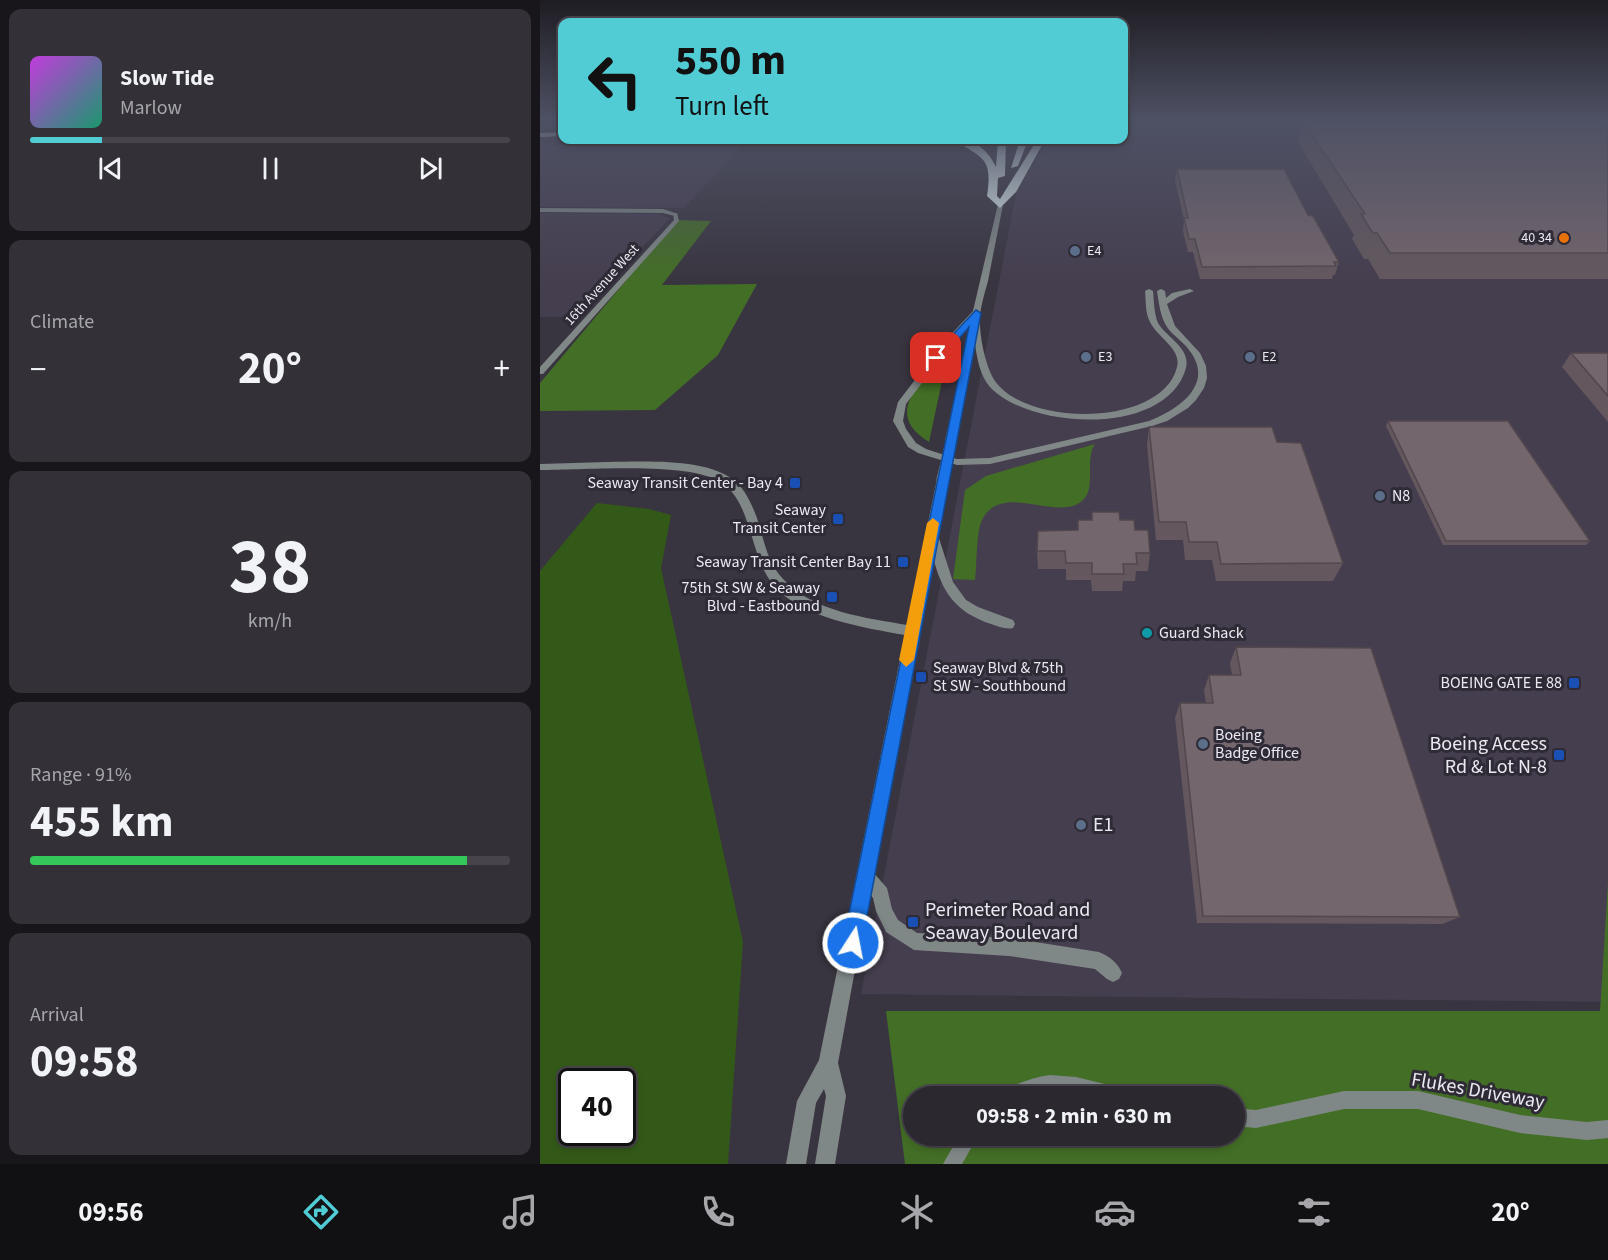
<!DOCTYPE html>
<meta charset="utf-8">
<style>
body{margin:0;font-family:"Source Sans 3",sans-serif;background:#333038;color:#f1f3f6;height:100vh;display:flex;flex-direction:column;font-size:22px;white-space:nowrap}
*{box-sizing:border-box;margin:0}
p{font-size:20px;color:#a6a6ab}
.icon{flex:none;width:33px;height:33px;fill:none;stroke:currentColor;stroke-width:2;stroke-linecap:round;stroke-linejoin:round}
.map{position:relative;flex:1;overflow:hidden}
.drawer{display:flex;flex-direction:column;gap:9px;padding:9px;background:#18161a;width:540px}
.drawer>*{flex:none}
.top-card{position:absolute;left:18px;top:18px;width:570px;height:126px;border-radius:12px;box-shadow:0 3px 9px #0003,0 0 0 2px #47444c;background:#51ccd5;color:#111;overflow:hidden}
.speed{position:absolute;left:18px;top:1068px;display:flex;gap:12px;font-size:30px;font-weight:700;text-align:center}
.speed>*{display:grid;place-content:center;width:78px;height:78px;border-radius:50%;background:#2b2830;box-shadow:0 3px 9px #0003,0 0 0 2px #47444c;line-height:1}
.speed .limit{border:3px solid #111;border-radius:9px;background:#fff;color:#111}
.pin{position:absolute;display:grid;place-items:center;width:51px;height:51px;color:#fff;margin:-26px;border-radius:12px;box-shadow:0 3px 9px #0006}
.me{position:absolute;width:66px;margin:-33px;rotate:11deg;stroke-linejoin:round;filter:drop-shadow(0 0 4px #0008)}
.turn{display:flex;align-items:center;gap:21px;height:126px;padding:0 18px;font-size:27px}
.turn .icon{width:78px;height:78px;stroke-width:2.5}
.turn b{display:block;font-size:42px;line-height:51px}
.big{font-size:45px;font-weight:700;line-height:1.1}
.drawer .widget{flex:1;display:flex;flex-direction:column;justify-content:center;gap:9px;min-width:0;padding:0 21px;border-radius:12px;background:#333038}
.drawer .dial{align-items:center;gap:0}
.dial b{font-size:78px;line-height:1}
.song{display:flex;align-items:center;gap:18px}
.cover{width:72px;height:72px;border-radius:9px;background:linear-gradient(135deg,hsl(290 70% 55%),hsl(160 70% 35%))}
.played{height:6px;border-radius:3px;background:linear-gradient(90deg,#51ccd5 15%,#47444c 15%)}
.keys{display:flex;justify-content:space-around;direction:ltr}
.heat{display:flex;justify-content:space-between;align-items:center;font-size:33px;direction:ltr}
.charge{height:9px;border-radius:4px;background:linear-gradient(90deg,#34c759 91%,#47444c 0)}
.trip{position:absolute;left:363px;top:1086px;width:342px;height:60px;border-radius:30px;background:#2b2830;box-shadow:0 3px 9px #0003,0 0 0 2px #47444c;font-weight:700;line-height:60px;text-align:center}
.dock{display:flex;height:96px;justify-content:space-around;align-items:center;background:#111013;color:#a6a6ab}
.dock .icon{width:42px;height:42px}
.dock .on{color:#51ccd5}
.dock b{font-size:27px;color:#f1f3f6}
main{display:flex;flex:1;min-height:0}
.map>svg:first-child{display:block}
</style>
<main>
<section class="drawer">
<div class="widget">
<div class="song"><i class="cover"></i><div><b>Slow Tide</b><p>Marlow</p></div></div>
<div class="played"></div>
<div class="keys"><svg class="icon" aria-label="previous" viewBox="0 0 24 24"><path d="M18 5L8 12l10 7zM5 5v14"/></svg><svg class="icon" aria-label="pause" viewBox="0 0 24 24"><path d="M8 5v14M16 5v14"/></svg><svg class="icon" aria-label="next" viewBox="0 0 24 24"><path d="M6 5l10 7-10 7zM19 5v14"/></svg></div>
</div>
<div class="widget"><p>Climate</p>
<div class="heat"><a>−</a><b class="big">20°</b><a>+</a></div>
</div>
<div class="widget dial"><b>38</b><p>km/h</p></div>
<div class="widget"><p>Range · 91%</p><b class="big">455 km</b><div class="charge"></div></div>
<div class="widget"><p>Arrival</p><b class="big">09:58</b></div>
</section>
<div class="map">
<svg width="1068" height="1164" viewBox="0 0 1068 1164">
<rect width="100%" height="100%" fill="#393540"/>
<path fill="#453e4f" d="M584 119H1068V1002L321 994 477 189 509 140H584Z
M206 142 144 208 0 207V145Z
M0 213 118 214 130 218 37 317H0Z"/>
<path fill="#335918" fill-rule="evenodd" d="M57 503 109 509 131 515 121 568 203 942 188 1164H0V571ZM32 1082H82V1132H32Z"/>
<path fill="#436e26" fill-rule="evenodd" d="M137 220 171 221 122 285 217 284 178 355 115 410 0 411V383Z
M408 353 389 442C341 413 383 381 408 353Z
M555 444C544 460 557 489 542 501 517 522 461 481 442 520 436 532 437 566 435 580L413 579 425 490 446 476Z
M1068 882V1164H365L346 1011H1060ZM374 1096H694V1136H374Z"/>
<g fill="none" stroke-linecap="round" stroke-linejoin="round">
<path fill="#808887" fill-rule="evenodd" d="M133 213H137L139 221 3 374H0V367L134 220Z
M510 1075 536 1077 577 1087 583 1090 586 1096H546L510 1092 488 1096H462L464 1090C479 1083 493 1077 510 1075Z
M804 1091H878L980 1115 1047 1122 1068 1120V1138L1047 1140 980 1133 878 1109H804L716 1128 694 1126V1108L716 1110Z
M419 1136H438L422 1164H403Z"/>
<path fill="#808887" fill-rule="evenodd" d="M458 204 463 205C458 230 453 255 448 281 445 292 441 305 440 316 439 334 444 358 451 374 475 428 622 429 637 367 642 349 617 337 610 322 605 313 606 301 605 291L609 289 613 291C614 301 614 313 618 323 626 337 651 348 646 368 627 437 490 430 450 387 440 376 437 358 435 344L415 441 410 444 405 441 431 323 410 346 366 404 363 421 366 429 376 443 386 449 417 459 450 458 609 421C638 410 676 384 649 350 643 341 633 336 627 327 620 316 619 303 617 291L621 289 625 291 626 298 632 293 650 289 654 291 638 297 627 304 635 326 660 353 666 366 667 378 664 388 656 400 648 408 627 421 612 426 450 464 417 465 378 453 368 447 353 421 358 402 404 342 433 311Z
M0 208 123 209 138 214 135 216 123 213 0 212Z
M67 462C102 462 168 457 196 482 206 491 212 505 217 518 224 540 227 563 244 580 274 612 327 618 367 625L397 479 402 475 406 476 407 479 397 532 413 582 426 600 438 607 473 620 475 624 473 628C466 630 458 626 451 624 415 612 402 592 393 557L333 872 347 888 352 909 358 920 377 933 469 938 559 952C569 956 578 963 582 973L579 979 573 982 567 979 555 969 469 956 374 950 346 932 336 911 333 898 329 893 298 1063 306 1096 295 1164H275L286 1096 284 1089 276 1103 266 1164H246L257 1101 279 1060 365 635C325 628 262 618 234 586 208 555 213 498 177 480 143 462 42 470 0 470V464Z"/>
<path fill="#e4f7f5" fill-rule="evenodd" d="M22 132V136L0 137V133Z
M415 140C434 138 448 150 456 167L458 140H466L465 176 458 178 457 196 460 199 497 140H505L476 192 460 208 447 196C453 156 442 159 415 140Z
M480 140H488L478 166 471 168Z"/>
<path stroke="#808887" stroke-width="9" d="M404 468 410 441"/>
<path stroke="#808887" stroke-width="11" d="M402 479 405 467"/>
</g>
<path fill="#64585e" d="M1068 120V279H840L828 259H824L812 239 814 235 758 142 763 121Z
M637 169 768 215 799 262 795 275H793L792 279H660L653 252H648L643 231 644 220 635 181Z
M1031 353H1068V422L1022 367Z
M848 421 1050 541 1046 545H903L846 426Z
M609 427 737 442 803 563 793 581H676L672 560H645L643 540H616L607 445Z
M552 512 580 520 595 530 610 553 608 571H596L595 581H583L582 591H552L551 580H526V569H498L497 551 538 530 552 520Z
M696 647 920 917 902 924 657 923 635 718 640 703H666L664 690 669 675H692L690 663Z"/>
<path fill="#74666d" stroke="#51474c" stroke-width="1.5" d="M1068 120V253H850L837 233H833L829 227 821 214H825L763 121Z
M637 169H744L768 215 773 216 799 262H794L796 266 662 267 655 239H649L644 218H648Z
M1031 353H1068V396Z
M848 421H968L1050 541H906Z
M609 427H732L737 442 761 443 803 563 681 564 677 542H649L646 522H619Z
M552 512H579L580 520H594L595 530H608L610 553H596L597 564H583L584 574H552V563H526L525 551H497L498 531 538 530V520H552Z
M696 647 831 648 920 917 663 916 640 703H673L669 675H701Z"/>
<linearGradient id="sky" x2="0" y2="1"><stop stop-color="#1f1d23"/><stop offset="0.42" stop-color="#4e5164"/><stop offset="1" stop-color="#4e5164" stop-opacity="0"/></linearGradient>
<rect width="1068" height="282" fill="url(#sky)"/>
<path fill="#1a73e8" stroke="#114b97" stroke-width="1.5" d="M436 310 441 313 322 943 320 950 313 952 306 950 303 943 429 327 399 361 391 358Z"/>
<path fill="#f59e0b" d="M393 518 399 523 374 660 366 667 359 660 387 523Z"/>
<circle fill="#e8710a" stroke="#2f2b36" stroke-width="2" cx="1024" cy="238" r="6"/>
<g fill="#5c6f8a" stroke="#2f2b36" stroke-width="2">
<circle cx="535" cy="251" r="6"/>
<circle cx="546" cy="357" r="6"/>
<circle cx="710" cy="357" r="6"/>
<circle cx="840" cy="496" r="6"/>
<circle cx="663" cy="744" r="6"/>
<circle cx="541" cy="825" r="6"/>
</g>
<g fill="#1a4fb4" stroke="#2f2b36" stroke-width="2">
<rect x="249" y="477" width="12" height="12" rx="3"/>
<rect x="292" y="513" width="12" height="12" rx="3"/>
<rect x="357" y="556" width="12" height="12" rx="3"/>
<rect x="286" y="591" width="12" height="12" rx="3"/>
<rect x="375" y="671" width="12" height="12" rx="3"/>
<rect x="1028" y="677" width="12" height="12" rx="3"/>
<rect x="1013" y="749" width="12" height="12" rx="3"/>
<rect x="367" y="916" width="12" height="12" rx="3"/>
</g>
<circle fill="#0f9aa8" stroke="#2f2b36" stroke-width="2" cx="607" cy="633" r="6"/>
<g text-anchor="middle" dominant-baseline="central" stroke-width="6" stroke-linejoin="round" paint-order="stroke">
<g font-size="14" fill="#ebe9f0" stroke="#2f2b36" text-anchor="start">
<text x="1012" y="238" text-anchor="end">40 34</text>
<text x="547" y="251">E4</text>
<text x="558" y="357">E3</text>
<text x="722" y="357">E2</text>
</g>
<g font-size="14" fill="#ebe9f0" stroke="#2f2b36">
<text transform="translate(62 285) rotate(-48)">16th Avenue West</text>
</g>
<g font-size="16" fill="#ebe9f0" stroke="#2f2b36" text-anchor="end">
<text x="243" y="483">Seaway Transit Center - Bay 4</text>
<text x="852" y="496" text-anchor="start">N8</text>
<text x="286" y="510">Seaway<tspan x="286" dy="18">Transit Center</tspan></text>
<text x="351" y="562">Seaway Transit Center Bay 11</text>
<text x="280" y="588">75th St SW &amp; Seaway<tspan x="280" dy="18">Blvd - Eastbound</tspan></text>
<text x="619" y="633" text-anchor="start">Guard Shack</text>
<text x="393" y="668" text-anchor="start">Seaway Blvd &amp; 75th<tspan x="393" dy="18">St SW - Southbound</tspan></text>
<text x="1022" y="683">BOEING GATE E 88</text>
<text x="675" y="735" text-anchor="start">Boeing<tspan x="675" dy="18">Badge Office</tspan></text>
</g>
<g font-size="20" fill="#ebe9f0" stroke="#2f2b36" text-anchor="start">
<text x="1007" y="744" text-anchor="end">Boeing Access<tspan x="1007" dy="23">Rd &amp; Lot N-8</tspan></text>
<text x="553" y="825">E1</text>
<text x="385" y="910">Perimeter Road and<tspan x="385" dy="23">Seaway Boulevard</tspan></text>
</g>
<g font-size="20" fill="#ebe9f0" stroke="#2f2b36">
<text transform="translate(938 1091) rotate(10)">Flukes Driveway</text>
</g>
</g>
</svg>
<div class="speed"><div class="limit">40</div></div>
<div class="pin" style="left:396px;top:358px;background:#d93025"><svg class="icon" aria-label="arrive" viewBox="0 0 24 24"><path d="M6 21V4h12l-3 4 3 4H6"/></svg></div>
<svg class="me" style="left:313px;top:943px" viewBox="-20 -20 40 40"><circle r="17" fill="#1a73e8" stroke="#fff" stroke-width="3"/><path d="M0-11L8 9 0 5-8 9z" fill="#fff"/></svg>
<div class="trip">09:58 · 2 min · 630 m</div>
<div class="top-card">
<div class="turn"><svg class="icon" aria-label="left" viewBox="0 0 24 24"><path d="M17 20v-9H6M10 6l-5 5 5 5"/></svg><div><b>550 m</b>Turn left</div></div>
</div>
</div>
</main>
<nav class="dock">
<b>09:56</b>
<svg class="icon on" aria-label="directions" viewBox="0 0 24 24"><path d="M12 3l9 9-9 9-9-9zM9 14v-3h6M13 9l2 2-2 2"/></svg>
<svg class="icon" aria-label="music" viewBox="0 0 24 24"><path d="M9 18V5l10-2v13"/><circle cx="6" cy="18" r="3"/><circle cx="16" cy="16" r="3"/></svg>
<svg class="icon" aria-label="phone" viewBox="0 0 24 24"><path d="M5 4h4l2 5-3 2q2 4 5 5l2-3 5 2v4C11 20 4 13 5 4z"/></svg>
<svg class="icon" aria-label="climate" viewBox="0 0 24 24"><path d="M12 3v18M4 7l16 10M4 17L20 7"/></svg>
<svg class="icon" aria-label="car" viewBox="0 0 24 24"><path d="M5 17H2v-5l4-1 3-4h7l3 4 3 1v5h-3M9 17h6M6 11h13"/><circle cx="7" cy="17" r="2"/><circle cx="17" cy="17" r="2"/></svg>
<svg class="icon" aria-label="filters" viewBox="0 0 24 24"><path d="M4 7h16M4 17h16"/><circle cx="9" cy="7" r="2"/><circle cx="15" cy="17" r="2"/></svg>
<b>20°</b>
</nav>
